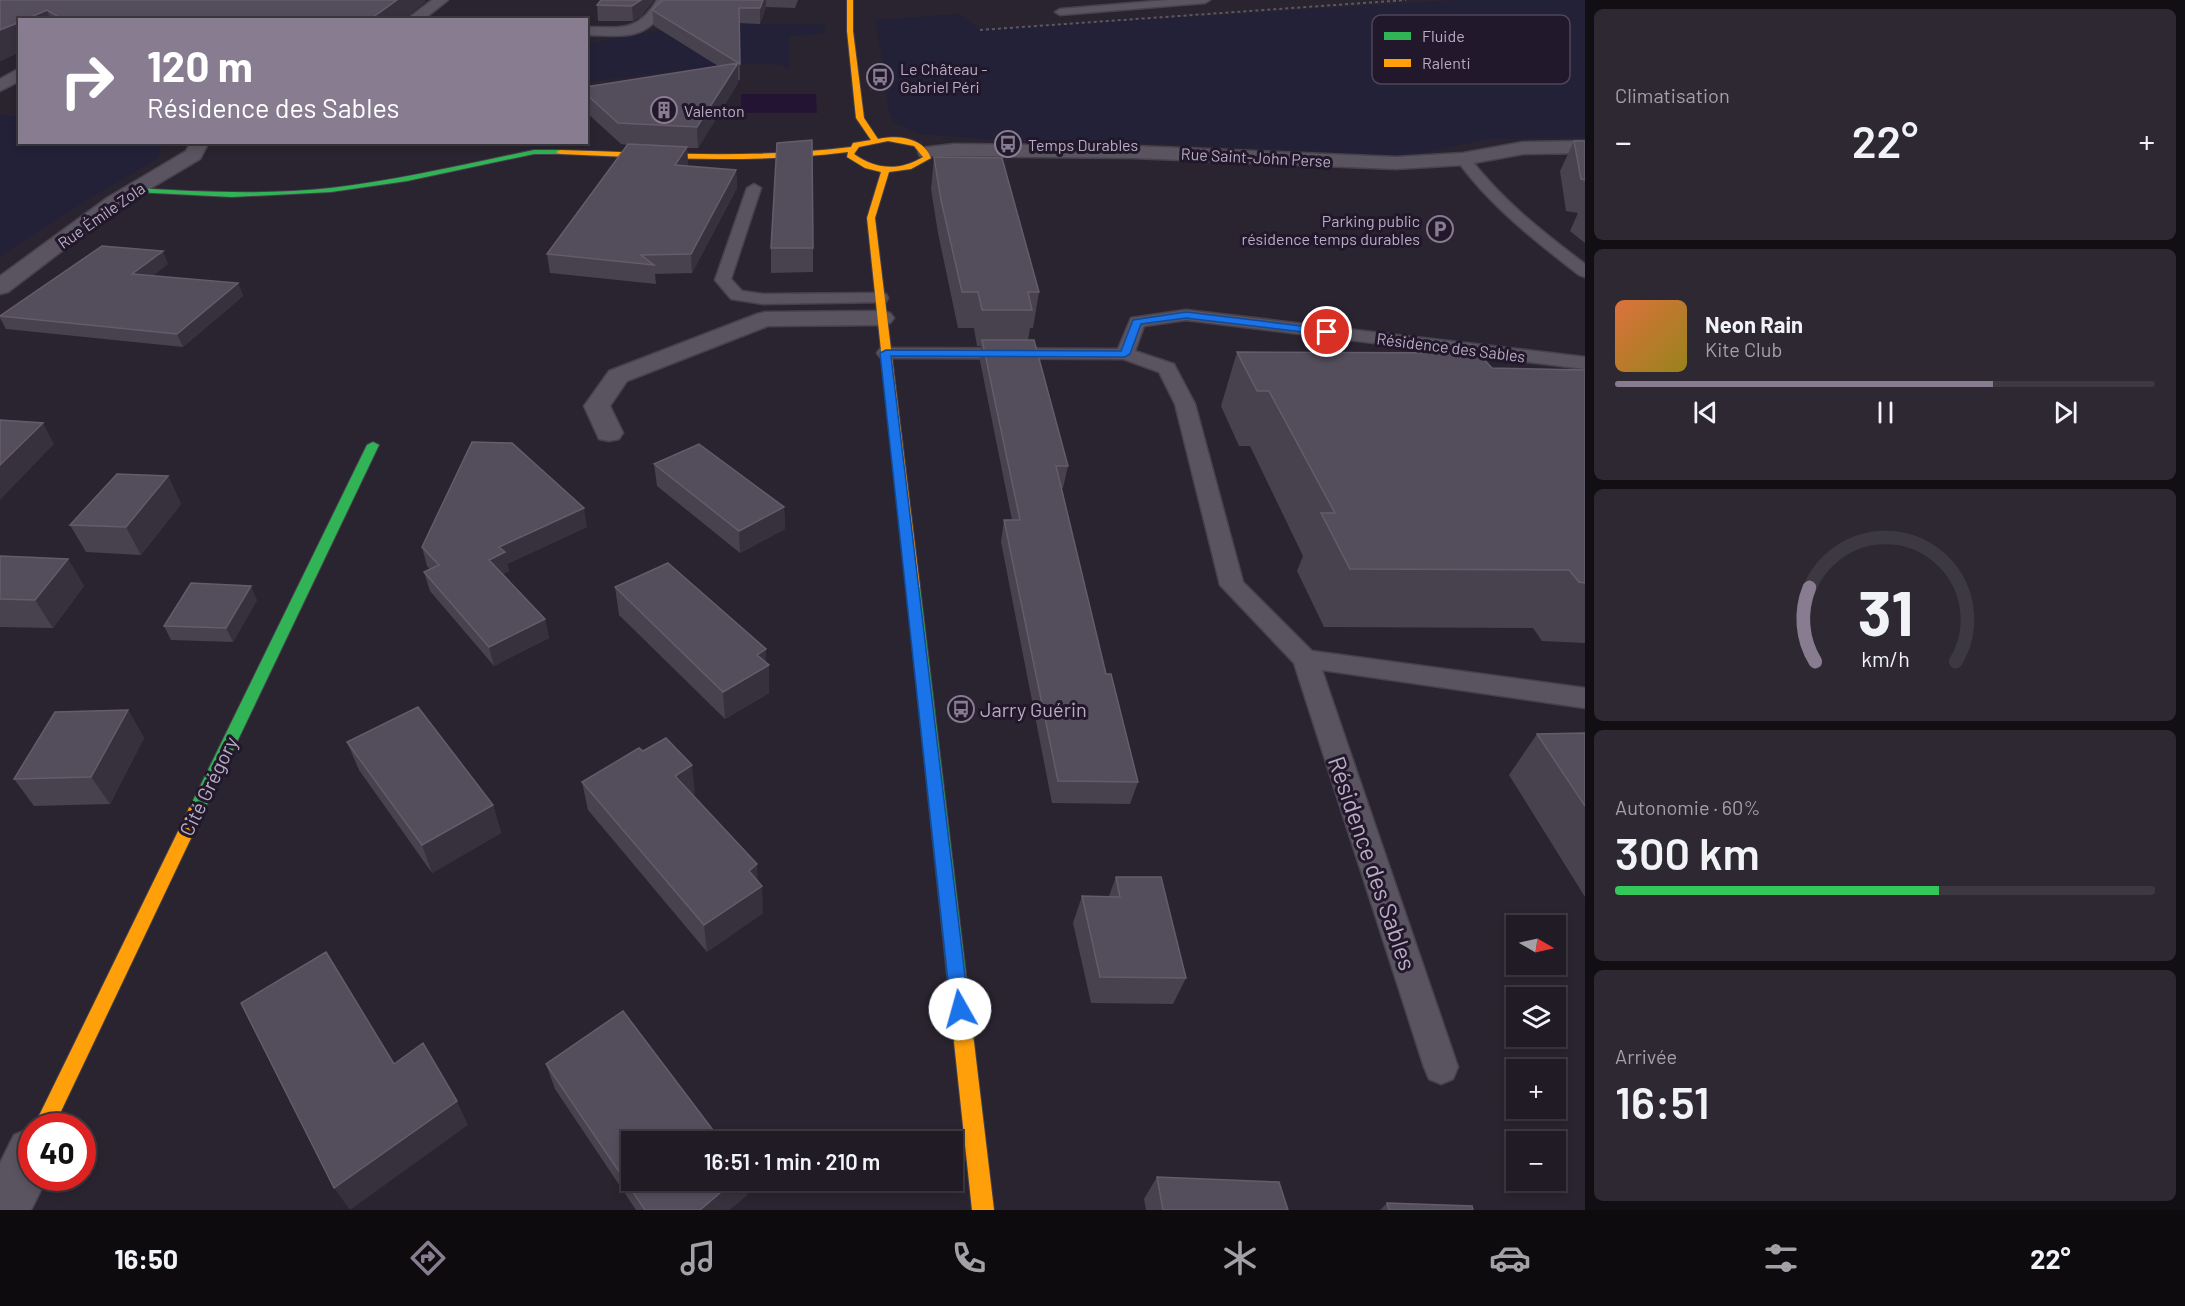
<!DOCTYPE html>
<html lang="fr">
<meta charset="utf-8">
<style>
body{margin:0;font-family:Barlow,sans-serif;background:#2d2831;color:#f1f3f6;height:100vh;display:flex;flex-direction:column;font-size:22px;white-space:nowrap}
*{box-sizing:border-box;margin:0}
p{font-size:20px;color:#a2a1a6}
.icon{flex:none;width:33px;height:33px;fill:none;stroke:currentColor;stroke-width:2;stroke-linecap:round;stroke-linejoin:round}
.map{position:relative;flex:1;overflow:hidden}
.panel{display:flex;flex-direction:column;gap:9px;padding:9px;background:#120f14;width:600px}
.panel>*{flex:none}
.top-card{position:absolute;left:18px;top:18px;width:570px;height:126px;border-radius:0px;box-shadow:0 3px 9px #0003,0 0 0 2px #3d3941;background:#877c90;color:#fff;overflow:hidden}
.needle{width:39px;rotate:99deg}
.controls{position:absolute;left:1506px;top:915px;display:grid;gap:12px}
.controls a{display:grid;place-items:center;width:60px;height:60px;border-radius:0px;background:#201b24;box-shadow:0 3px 9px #0003,0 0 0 2px #3d3941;font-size:30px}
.speed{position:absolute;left:18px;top:1113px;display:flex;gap:12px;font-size:30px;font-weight:700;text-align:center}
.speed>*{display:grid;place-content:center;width:78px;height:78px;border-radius:50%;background:#201b24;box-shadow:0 3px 9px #0003,0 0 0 2px #3d3941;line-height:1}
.speed .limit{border:9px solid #d22;background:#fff;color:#111}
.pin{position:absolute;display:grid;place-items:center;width:51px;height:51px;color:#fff;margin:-26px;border:3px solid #fff;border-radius:50%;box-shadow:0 2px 6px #0007}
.me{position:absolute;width:66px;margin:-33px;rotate:353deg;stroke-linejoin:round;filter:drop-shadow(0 0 4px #0008)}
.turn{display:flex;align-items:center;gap:21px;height:126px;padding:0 30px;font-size:27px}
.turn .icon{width:78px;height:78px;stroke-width:2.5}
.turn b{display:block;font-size:42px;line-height:51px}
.big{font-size:45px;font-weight:600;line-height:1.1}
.panel .widget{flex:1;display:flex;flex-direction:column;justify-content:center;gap:9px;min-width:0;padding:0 21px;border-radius:9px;background:#2d2831}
.panel .dial{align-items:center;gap:0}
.dial svg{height:156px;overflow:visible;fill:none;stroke:#3d3941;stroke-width:7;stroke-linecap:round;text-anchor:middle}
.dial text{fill:#f1f3f6;stroke:none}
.song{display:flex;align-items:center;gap:18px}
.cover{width:72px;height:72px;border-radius:9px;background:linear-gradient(135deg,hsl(20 70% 55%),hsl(50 70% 35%))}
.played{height:6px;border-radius:3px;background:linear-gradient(90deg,#877c90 70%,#3d3941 70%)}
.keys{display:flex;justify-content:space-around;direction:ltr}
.heat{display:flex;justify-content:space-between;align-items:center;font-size:33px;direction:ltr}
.charge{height:9px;border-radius:4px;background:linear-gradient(90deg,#34c759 60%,#3d3941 0)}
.trip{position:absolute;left:621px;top:1131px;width:342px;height:60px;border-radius:0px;background:#201b24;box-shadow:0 3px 9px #0003,0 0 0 2px #3d3941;font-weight:600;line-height:60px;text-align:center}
.dock{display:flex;height:96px;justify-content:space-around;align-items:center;background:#0d0b0e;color:#a2a1a6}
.dock .icon{width:42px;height:42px}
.dock .current{color:#877c90}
.dock b{font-size:27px;color:#f1f3f6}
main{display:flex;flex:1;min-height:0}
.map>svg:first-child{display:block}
</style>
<main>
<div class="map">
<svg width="1585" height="1210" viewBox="0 0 1585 1210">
<rect width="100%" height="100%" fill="#2a2430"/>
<path fill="#222137" d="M1459 0H1585V137L1488 139 1425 152 1399 155 1119 142 1013 141 920 134 893 122 887 105 886 76 875 20 960 14 981 30Z
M703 23 827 25 822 34 789 36 790 69 772 63 714 66 587 82 586 44Z
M0 115 19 117 20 142 155 143 161 145 158 158 85 201 0 256Z"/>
<path fill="#241434" d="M741 94H816L817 113H741Z"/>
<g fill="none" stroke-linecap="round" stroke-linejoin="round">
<defs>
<path id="lane" d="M1168 0H1210L1205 3 1060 15 1055 12 1060 9Z
M1463 155 1468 156C1504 202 1539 229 1585 264V277L1579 275C1534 240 1490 206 1456 159Z
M754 184 761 188 731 279 742 291 763 294 880 293 886 294 888 298 886 302 763 304 731 299 715 280 747 188Z
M1186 310 1585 357V369L1186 320 1144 326 1135 351 1174 364 1176 368 1195 404 1243 582 1312 651 1585 688V708L1322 670 1458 1067 1453 1079 1441 1084 1429 1079 1424 1067 1294 663 1220 585 1175 404 1159 372 1123 359 886 358 880 357 877 353 880 349 886 348 1118 349 1131 318Z"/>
<path id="street" d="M432 0H448L423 20H406Z
M657 0H671C647 41 630 36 586 35V27C621 27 637 33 657 0Z
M20 68V81L0 91V79Z
M1585 141V153L1523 154 1463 165 1396 169 1133 158 954 156H920L918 152 920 148 954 144 1133 146 1396 157 1463 153 1523 142Z
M191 142H209L200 159 121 206 8 292 0 294V276L107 198 186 151Z
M882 311 890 313 894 318 890 323 882 325 768 326 627 381 610 406 623 433 619 439 609 441 599 439 584 406 609 371 757 314 765 312Z
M32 1128V1178H47L31 1210H0V1163L14 1135Z"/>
<path id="fast" d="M534 150H560L564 152 560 154H534L407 181 331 192 232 197 134 192 130 190 134 188C200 192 266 195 331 188 399 180 467 164 534 150Z
M373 442 379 445 203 813 201 818 195 820 189 818 187 813 367 445Z
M913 583 920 587 974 1042 971 1049 964 1051 957 1049 954 1042 906 587Z"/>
<path id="slow" d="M847 0H853V31L864 118 878 139C897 135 923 137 931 158L911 169 889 172 875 218 920 587 913 591 906 587 867 218 881 172 865 168 847 157 848 152C752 164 656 158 560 154L556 152 560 150C658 153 753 159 851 147L853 143 871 140 856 118 847 31ZM888 141 914 146 923 157C900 171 876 170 854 154L859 147Z
M195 806 201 808 203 813 54 1126H34L187 813 189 808Z
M964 1033 971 1035 974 1042 994 1210H972L954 1042 957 1035Z"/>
</defs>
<use href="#lane" stroke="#47414d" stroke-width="3"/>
<use href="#street" stroke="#47414d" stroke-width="3"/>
<use href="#fast" stroke="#47414d" stroke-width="2"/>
<use href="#slow" stroke="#47414d" stroke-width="2"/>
<use href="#lane" fill="#5a5460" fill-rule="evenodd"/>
<use href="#street" fill="#5a5460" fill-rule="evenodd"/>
<use href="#fast" fill="#30b455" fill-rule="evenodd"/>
<use href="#slow" fill="#ff9f0a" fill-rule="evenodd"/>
<path stroke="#5d5762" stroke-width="2" stroke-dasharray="3 3" stroke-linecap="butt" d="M980 30 1406 0"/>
</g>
<path fill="#48414e" d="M0 0H425V2L405 18V20H20V52L0 61Z
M601 0H654L641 16 633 21H598L597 5Z
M663 0H798L795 8 766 7 760 24 739 23 740 81 738 79V83L698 148H687L688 164 687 166 736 170 737 188 692 273 655 274 656 284 550 273 547 254 627 145 621 144 586 112V87L718 66 654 26 652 10Z
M1574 141H1585V243L1570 231 1578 213 1566 211 1560 171Z
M934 157 1039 292 1033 328H1030L1028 340 1068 466 1063 488H1061L1106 674 1138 782 1130 804 1052 803 1001 542 1004 520H1012L980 361 981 346H977L974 328H958L938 233 931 189Z
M771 248H813V272L771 273Z
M168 264 152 276 238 283 243 296 183 347 6 329 0 318V316Z
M1237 352 1492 368 1585 370V643L1542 641 1533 628 1324 627 1297 571 1303 556 1250 446H1239L1221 406Z
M654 464 784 507 785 529 740 553 657 486Z
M168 476 181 504 141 555 86 552 70 525Z
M587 527 507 564 509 571 503 574 545 619 549 638 494 666 430 591 424 572 430 569 427 566 422 547Z
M0 556 68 559 84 586 53 628 0 627Z
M615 587 766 663 769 665V693L725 719 619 615Z
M257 600 233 642 171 640 164 626Z
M128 710 144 738 110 804 34 806 14 779Z
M1585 733V897L1509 775 1537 734Z
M347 742 493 805 501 833 432 873 359 770Z
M582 782 695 793 693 795 757 864V881L763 913 707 952 588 810Z
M1116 877 1186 978 1173 1004 1091 1003 1073 923 1082 896H1109Z
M546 1064 632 1180H745L747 1195 729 1210H636L555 1089Z
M1157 1177 1288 1210H1146L1144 1199Z
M1387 1203 1473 1210H1380Z"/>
<path fill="#37313d" d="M341 0H425V2L405 18V20H369Z
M641 0H654L641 16 633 21 632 6Z
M763 0H766V7L760 24V8Z
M47 10 51 20H24Z
M20 22V52L0 61V30Z
M738 63V83L698 148 697 127Z
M687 147 688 164 677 183 675 165Z
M736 170 737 188 692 273 691 254Z
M163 251 168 264 138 287 132 274Z
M238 283 243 296 183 347 177 334Z
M43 423 54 444 0 500V465Z
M168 476 181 504 141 555 126 527Z
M784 507 785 529 740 553 739 531Z
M584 508 587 527 507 564 509 571 493 579 489 560 499 547Z
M68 559 84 586 53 628 35 600Z
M251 586 257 600 233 642 226 628Z
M545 619 549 638 494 666 489 647Z
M766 649V666L769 665V693L725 719 723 692 757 655Z
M128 710 144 738 110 804 91 777Z
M692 765 695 793 678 804 675 776Z
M493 805 501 833 432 873 422 845Z
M757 864 758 889 762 886 763 913 707 952 704 925 749 871Z
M457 1101 468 1125 350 1210 334 1188Z
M735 1180H745L747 1195 729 1210H700Z"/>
<path fill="#544d5b" stroke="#645c6b" stroke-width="1.5" d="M0 0H397L369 20H64L47 10 24 20H20V22L0 30Z
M601 0H641L632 6 597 5Z
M663 0H763L760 8H739L740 64 652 10Z
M738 63 697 127 618 123 586 94V87Z
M812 140 813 248H771L777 143Z
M1574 141H1585V180L1581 179Z
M628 144 687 147 675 165 736 170 691 254 641 255 654 265 547 254Z
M934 157 1002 158 1039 292H1028L1032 310H982L978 292H962L941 200Z
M102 246 163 251 132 274 238 283 177 334 0 316Z
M982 340H1034L1068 466H1056L1106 674H1111L1138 782 1058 781 1004 520H1020Z
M1237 352 1478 353 1492 368 1585 370V583L1579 582 1569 570 1350 569 1321 513H1335L1269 391H1257Z
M0 420 43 423 0 465Z
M472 442 512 443 584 508 499 547 505 552 489 560 545 619 489 647 424 572 439 565 422 547Z
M699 444 784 507 739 531 654 464Z
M117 474 168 476 126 527 70 525Z
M0 556 68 559 35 600 0 599Z
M668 563 766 649 757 655 769 665 723 692 615 587Z
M191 583 251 586 226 628 164 626Z
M418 707 493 805 422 845 347 742Z
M128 710 91 777 14 779 55 712Z
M1585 733V806L1537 734Z
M666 738 692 765 675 776 757 864 749 871 762 886 704 925 582 782 639 748 643 751Z
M1116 877H1161L1186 978 1100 977 1082 896 1120 897Z
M326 952 394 1064 423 1043 457 1101 334 1188 241 1003Z
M623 1011 722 1142H632V1180H735L700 1210H645L546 1064Z
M1157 1177 1279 1182 1288 1210H1163Z
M1387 1203 1472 1206 1473 1210H1389Z"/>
<path fill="#1a73e8" stroke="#114b97" stroke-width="1.5" d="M1186 312 1327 329 1332 332 1327 335 1186 318 1141 324 1130 354 1125 357 891 356 969 1009 967 1015 960 1018 953 1015 951 1009 880 353 886 350 1121 351 1133 320Z"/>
<defs>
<symbol id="bus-ring" viewBox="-11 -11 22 22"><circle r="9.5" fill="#22182b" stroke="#877c90" stroke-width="1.5"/><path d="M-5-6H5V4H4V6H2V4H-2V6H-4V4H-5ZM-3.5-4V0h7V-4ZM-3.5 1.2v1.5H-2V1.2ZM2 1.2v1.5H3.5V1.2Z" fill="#877c90"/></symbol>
<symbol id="building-ring" viewBox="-11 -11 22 22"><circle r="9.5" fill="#22182b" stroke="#877c90" stroke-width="1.5"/><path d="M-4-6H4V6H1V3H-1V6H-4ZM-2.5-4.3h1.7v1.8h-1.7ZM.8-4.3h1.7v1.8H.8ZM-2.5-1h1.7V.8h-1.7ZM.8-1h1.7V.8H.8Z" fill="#877c90"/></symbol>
<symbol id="parking-ring" viewBox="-11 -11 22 22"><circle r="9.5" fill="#22182b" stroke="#877c90" stroke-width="1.5"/><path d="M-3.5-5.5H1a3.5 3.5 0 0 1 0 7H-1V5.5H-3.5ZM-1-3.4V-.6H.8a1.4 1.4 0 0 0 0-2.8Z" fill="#877c90"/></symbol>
</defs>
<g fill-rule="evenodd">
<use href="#bus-ring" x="865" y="62" width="30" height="30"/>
<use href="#building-ring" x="649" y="95" width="30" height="30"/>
<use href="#bus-ring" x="993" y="129" width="30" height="30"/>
<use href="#parking-ring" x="1425" y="214" width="30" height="30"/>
<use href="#bus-ring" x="946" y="694" width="30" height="30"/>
</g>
<g text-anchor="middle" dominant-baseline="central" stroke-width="6" stroke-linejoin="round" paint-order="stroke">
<g font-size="16" fill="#b9acc4" stroke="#22182b" text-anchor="start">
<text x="900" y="68">Le Château -<tspan x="900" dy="18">Gabriel Péri</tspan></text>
<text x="684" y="110">Valenton</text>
<text x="1028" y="144">Temps Durables</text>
<text x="1420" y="220" text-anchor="end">Parking public<tspan x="1420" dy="18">résidence temps durables</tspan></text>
</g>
<g font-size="16" fill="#b9acc4" stroke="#22182b">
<text transform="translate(1256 157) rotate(3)">Rue Saint-John Perse</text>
<text transform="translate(101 215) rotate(-35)">Rue Émile Zola</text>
<text transform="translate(1451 347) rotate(7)">Résidence des Sables</text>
</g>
<g font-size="20" fill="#b9acc4" stroke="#22182b" text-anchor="start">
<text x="980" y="709">Jarry Guérin</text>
</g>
<g font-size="20" fill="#b9acc4" stroke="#22182b">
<text transform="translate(208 786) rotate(-64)">Cité Grégory</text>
</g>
<g font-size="24" fill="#b9acc4" stroke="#22182b">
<text transform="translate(1373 863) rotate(71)">Résidence des Sables</text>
</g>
</g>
<rect x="1372" y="15" width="198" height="69" rx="9" fill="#22182b" stroke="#4f4459" stroke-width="1.5"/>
<rect x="1384" y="32" width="27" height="8" fill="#30b455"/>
<rect x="1384" y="59" width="27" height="8" fill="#ff9f0a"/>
<g font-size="16" fill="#b9acc4">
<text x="1422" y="42">Fluide</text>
<text x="1422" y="69">Ralenti</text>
</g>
</svg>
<div class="controls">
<a><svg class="needle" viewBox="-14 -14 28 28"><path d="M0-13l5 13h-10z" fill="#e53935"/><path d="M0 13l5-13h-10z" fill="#a2a1a6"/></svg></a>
<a><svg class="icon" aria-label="layers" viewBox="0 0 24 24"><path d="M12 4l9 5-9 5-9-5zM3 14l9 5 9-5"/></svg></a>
<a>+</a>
<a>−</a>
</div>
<div class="speed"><div class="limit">40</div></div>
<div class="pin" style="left:1327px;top:332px;background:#d93025"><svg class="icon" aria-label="arrive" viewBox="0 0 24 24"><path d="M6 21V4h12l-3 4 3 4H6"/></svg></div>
<svg class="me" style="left:960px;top:1009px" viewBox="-20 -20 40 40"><circle r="19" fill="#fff"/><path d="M0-13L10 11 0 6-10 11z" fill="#1a73e8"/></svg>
<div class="trip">16:51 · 1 min · 210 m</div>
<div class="top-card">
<div class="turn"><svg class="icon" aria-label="right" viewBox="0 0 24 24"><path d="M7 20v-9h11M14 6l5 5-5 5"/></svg><div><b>120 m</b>Résidence des Sables</div></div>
</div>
</div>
<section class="panel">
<div class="widget"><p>Climatisation</p>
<div class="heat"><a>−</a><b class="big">22°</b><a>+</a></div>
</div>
<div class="widget">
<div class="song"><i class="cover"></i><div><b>Neon Rain</b><p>Kite Club</p></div></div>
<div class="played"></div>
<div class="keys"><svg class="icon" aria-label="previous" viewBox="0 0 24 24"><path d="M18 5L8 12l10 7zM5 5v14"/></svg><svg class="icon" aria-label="pause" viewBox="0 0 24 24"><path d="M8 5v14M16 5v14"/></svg><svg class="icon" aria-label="next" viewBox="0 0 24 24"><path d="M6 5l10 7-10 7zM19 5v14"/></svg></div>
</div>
<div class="widget dial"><svg viewBox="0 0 100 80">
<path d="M14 69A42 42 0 1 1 86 69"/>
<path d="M14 69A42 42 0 0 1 11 31" stroke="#877c90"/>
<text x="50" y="56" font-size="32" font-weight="700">31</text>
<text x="50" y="72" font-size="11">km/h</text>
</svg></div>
<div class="widget"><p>Autonomie · 60%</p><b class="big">300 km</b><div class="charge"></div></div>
<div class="widget"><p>Arrivée</p><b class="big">16:51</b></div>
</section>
</main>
<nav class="dock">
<b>16:50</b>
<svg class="icon current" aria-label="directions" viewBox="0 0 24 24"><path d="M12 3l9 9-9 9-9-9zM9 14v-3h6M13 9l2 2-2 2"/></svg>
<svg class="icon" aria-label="music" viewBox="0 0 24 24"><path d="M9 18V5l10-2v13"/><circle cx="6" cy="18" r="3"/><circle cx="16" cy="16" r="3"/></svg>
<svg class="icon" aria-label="phone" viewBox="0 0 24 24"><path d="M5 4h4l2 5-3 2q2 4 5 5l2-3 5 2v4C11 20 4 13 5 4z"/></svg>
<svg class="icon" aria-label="climate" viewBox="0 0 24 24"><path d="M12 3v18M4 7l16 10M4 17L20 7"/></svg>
<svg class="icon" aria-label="car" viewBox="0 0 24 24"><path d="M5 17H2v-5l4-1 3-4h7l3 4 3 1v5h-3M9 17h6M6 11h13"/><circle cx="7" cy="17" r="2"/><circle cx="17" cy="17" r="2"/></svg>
<svg class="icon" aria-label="filters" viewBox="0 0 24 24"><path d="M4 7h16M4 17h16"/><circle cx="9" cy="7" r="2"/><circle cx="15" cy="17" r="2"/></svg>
<b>22°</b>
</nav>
